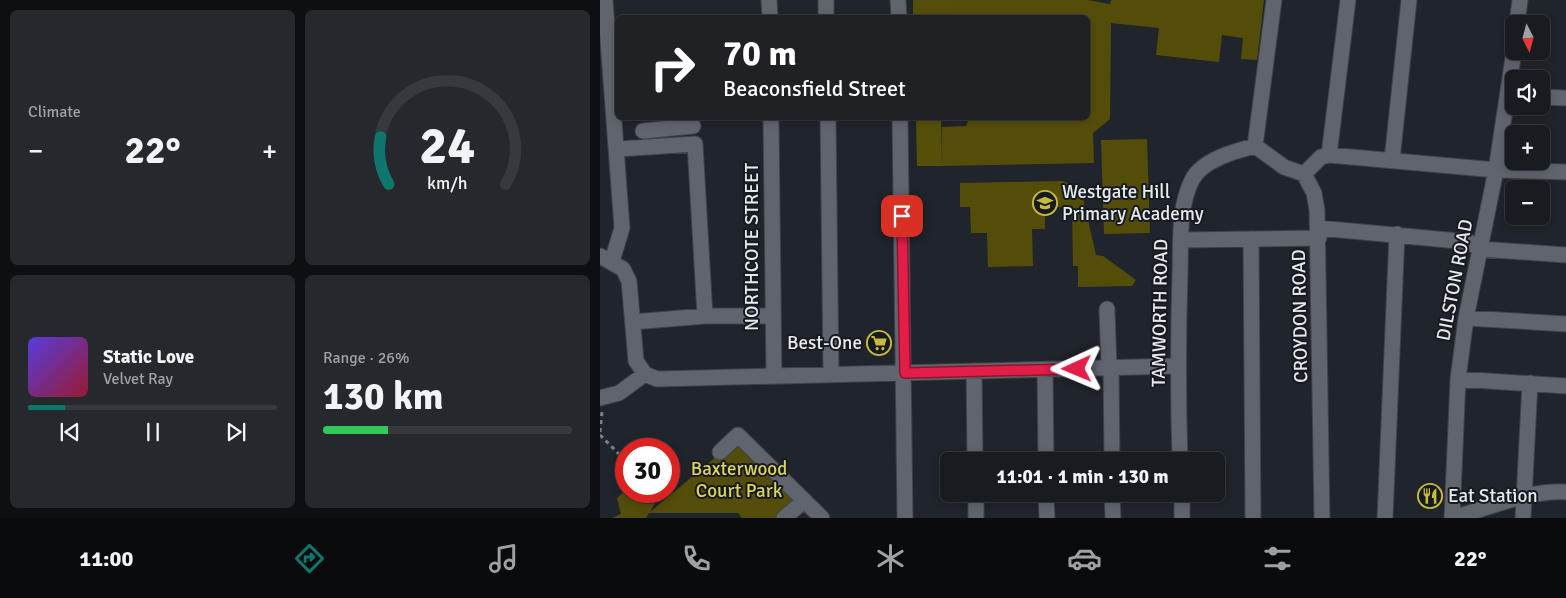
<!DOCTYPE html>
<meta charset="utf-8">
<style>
body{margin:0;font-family:Signika,sans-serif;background:#25282d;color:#f1f3f6;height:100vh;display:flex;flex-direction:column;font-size:19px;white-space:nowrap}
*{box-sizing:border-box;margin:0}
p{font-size:16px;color:#9fa1a5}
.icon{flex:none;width:28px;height:28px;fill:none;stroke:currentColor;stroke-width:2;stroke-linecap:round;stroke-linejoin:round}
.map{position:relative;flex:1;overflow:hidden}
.sheet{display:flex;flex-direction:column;gap:10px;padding:10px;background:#0d0f12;width:600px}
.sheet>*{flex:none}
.hud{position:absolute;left:15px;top:15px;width:475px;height:105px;border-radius:8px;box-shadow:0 2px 8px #0003,0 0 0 1px #36393e;background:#202124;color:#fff;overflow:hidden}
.needle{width:32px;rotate:174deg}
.tools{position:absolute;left:905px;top:15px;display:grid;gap:10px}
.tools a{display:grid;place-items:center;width:45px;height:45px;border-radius:8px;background:#181b20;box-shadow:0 2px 8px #0003,0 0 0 1px #36393e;font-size:25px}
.speed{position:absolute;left:15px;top:438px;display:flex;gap:10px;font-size:25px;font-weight:700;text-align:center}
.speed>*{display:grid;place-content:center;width:65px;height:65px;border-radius:50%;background:#181b20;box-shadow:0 2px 8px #0003,0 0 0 1px #36393e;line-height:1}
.speed .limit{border:8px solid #d22;background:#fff;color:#111}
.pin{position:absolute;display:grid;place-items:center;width:42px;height:42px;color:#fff;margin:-21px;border-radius:10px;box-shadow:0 2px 8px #0006}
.me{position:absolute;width:55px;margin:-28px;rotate:269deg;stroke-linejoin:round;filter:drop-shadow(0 0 4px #0008)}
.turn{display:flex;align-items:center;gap:18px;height:105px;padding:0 25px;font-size:22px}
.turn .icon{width:65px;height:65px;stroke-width:2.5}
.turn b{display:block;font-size:35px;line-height:42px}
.big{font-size:38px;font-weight:700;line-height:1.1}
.sheet .card{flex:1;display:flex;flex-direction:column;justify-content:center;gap:8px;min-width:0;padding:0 18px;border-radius:8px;background:#25282d}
.sheet .dial{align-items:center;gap:0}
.dial svg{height:130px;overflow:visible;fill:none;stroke:#36393e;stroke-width:7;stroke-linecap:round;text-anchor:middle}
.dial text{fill:#f1f3f6;stroke:none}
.song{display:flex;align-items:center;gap:15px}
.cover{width:60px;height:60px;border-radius:8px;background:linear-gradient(135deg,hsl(250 70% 55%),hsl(350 70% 35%))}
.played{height:5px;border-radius:2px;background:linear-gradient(90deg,#0f766e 15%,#36393e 15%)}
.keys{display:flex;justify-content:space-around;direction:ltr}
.heat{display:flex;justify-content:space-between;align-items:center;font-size:28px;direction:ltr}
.charge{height:8px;border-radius:4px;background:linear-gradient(90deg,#34c759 26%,#36393e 0)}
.sheet .tiles{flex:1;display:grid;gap:10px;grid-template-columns:repeat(2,1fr)}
.trip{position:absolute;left:340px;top:452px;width:285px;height:50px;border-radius:8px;background:#181b20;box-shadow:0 2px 8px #0003,0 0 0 1px #36393e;font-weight:700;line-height:50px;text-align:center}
.tab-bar{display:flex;height:80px;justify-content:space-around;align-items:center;background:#0a0b0d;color:#9fa1a5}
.tab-bar .icon{width:35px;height:35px}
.tab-bar .on{color:#0f766e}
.tab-bar b{font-size:22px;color:#f1f3f6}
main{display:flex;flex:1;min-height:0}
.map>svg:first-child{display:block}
</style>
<main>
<section class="sheet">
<div class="tiles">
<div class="card"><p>Climate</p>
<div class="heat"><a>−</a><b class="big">22°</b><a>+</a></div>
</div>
<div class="card dial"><svg viewBox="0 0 100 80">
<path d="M14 69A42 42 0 1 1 86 69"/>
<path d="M14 69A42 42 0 0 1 9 40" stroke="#0f766e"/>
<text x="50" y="56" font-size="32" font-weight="700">24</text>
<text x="50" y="72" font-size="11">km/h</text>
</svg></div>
<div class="card">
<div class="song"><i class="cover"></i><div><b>Static Love</b><p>Velvet Ray</p></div></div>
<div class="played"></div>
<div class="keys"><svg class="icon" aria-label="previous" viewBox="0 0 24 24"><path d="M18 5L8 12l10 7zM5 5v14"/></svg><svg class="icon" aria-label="pause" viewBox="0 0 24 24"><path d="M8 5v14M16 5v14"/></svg><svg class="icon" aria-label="next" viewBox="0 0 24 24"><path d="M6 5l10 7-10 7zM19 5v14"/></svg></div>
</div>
<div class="card"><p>Range · 26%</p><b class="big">130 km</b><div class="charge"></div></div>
</div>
</section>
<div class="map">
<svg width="966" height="518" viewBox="0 0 966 518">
<rect width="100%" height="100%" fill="#20242b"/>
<path fill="#544d0a" d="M352 0H488L510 4 511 0H664L657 60 641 59 643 38 622 35 619 62 556 55 559 28 511 23 510 119 493 133 494 163 342 166V127L366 126 369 118H488V18L352 17Z
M547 139 550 233 504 234 501 140Z
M462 181 476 186 482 194 496 255 503 256 536 280 532 286 478 287V266H473L472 207H445V229H432L433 266 388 267 387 233H371L370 207H360V183Z
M142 435 199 498 178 518H141L139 513H49L46 518H12L21 514 17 498 26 490 53 491 58 497 50 512Z"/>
<path fill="#564f09" d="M313 0H352V17H313Z
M316 118H341L342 166H317Z"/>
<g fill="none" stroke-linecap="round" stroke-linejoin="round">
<defs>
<path id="minor" d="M5 0 22 228 12 261
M169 0 170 18
M226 0V18
M298 0 299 18
M917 24 920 0
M941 97 966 98
M171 118 174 376
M228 118 231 375
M300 118 305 518
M43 131 93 126
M655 146 684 167 704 174 714 193 717 210 722 518
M655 146 674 0
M18 149 95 144 105 316
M729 155 748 0
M792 160 809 0
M704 174 721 157 729 155 896 170 966 172
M719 228 869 242 880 249 966 255
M651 239 653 518
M581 240 719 238
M0 256 23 269 29 281 36 361 45 374 57 379 577 366
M507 309 509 368
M866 318 966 324
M33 322 105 316H173
M511 368 512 461
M445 370 446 461
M374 371 375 461
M858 379 966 386
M0 398 19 393 45 374
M120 452 138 435 222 518
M580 461C578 399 578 337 580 274 581 243 578 208 592 180 602 160 635 151 655 146
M376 494V518
M446 494 447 518
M512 494 513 518
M582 494V518
M184 518 204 501
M785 518 797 234
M852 518 858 379 866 318 896 170 914 51
M853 518C888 508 929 490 966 492
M923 518 930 383"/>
</defs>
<use href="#minor" stroke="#3e4248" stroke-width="17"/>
<path stroke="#7e8288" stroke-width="3" stroke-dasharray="4 4" stroke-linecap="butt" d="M0 432 2 412
M0 435 26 461"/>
<use href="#minor" stroke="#60656d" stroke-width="15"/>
</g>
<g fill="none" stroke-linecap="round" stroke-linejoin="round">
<defs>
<path id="route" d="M302 216 305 373 477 369"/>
</defs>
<use href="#route" stroke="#92132f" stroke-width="12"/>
<use href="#route" stroke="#e11d48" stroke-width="9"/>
</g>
<defs>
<symbol id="school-ring" viewBox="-11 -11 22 22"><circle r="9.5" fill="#161a21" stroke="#c8bb3b" stroke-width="1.5"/><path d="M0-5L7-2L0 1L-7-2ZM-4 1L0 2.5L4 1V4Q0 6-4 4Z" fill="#c8bb3b"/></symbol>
<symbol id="supermarket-ring" viewBox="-11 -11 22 22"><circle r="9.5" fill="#161a21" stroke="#c8bb3b" stroke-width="1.5"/><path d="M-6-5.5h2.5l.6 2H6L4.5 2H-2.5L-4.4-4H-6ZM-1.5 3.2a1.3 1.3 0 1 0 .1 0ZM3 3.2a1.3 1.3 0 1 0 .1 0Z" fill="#c8bb3b"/></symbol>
<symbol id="restaurant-ring" viewBox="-11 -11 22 22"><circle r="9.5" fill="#161a21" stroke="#c8bb3b" stroke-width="1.5"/><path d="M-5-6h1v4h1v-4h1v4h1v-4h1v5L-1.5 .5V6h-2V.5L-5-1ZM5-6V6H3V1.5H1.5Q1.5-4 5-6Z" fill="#c8bb3b"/></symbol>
</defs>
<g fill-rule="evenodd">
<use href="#school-ring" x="431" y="189" width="28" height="28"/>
<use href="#supermarket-ring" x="265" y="329" width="28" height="28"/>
<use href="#restaurant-ring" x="816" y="482" width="28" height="28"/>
</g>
<g text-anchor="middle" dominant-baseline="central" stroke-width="4" stroke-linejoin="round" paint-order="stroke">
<g font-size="19" fill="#e6e9ee" stroke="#161a21" text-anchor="start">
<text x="462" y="192">Westgate Hill<tspan x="462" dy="22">Primary Academy</tspan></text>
<text x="262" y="343" text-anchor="end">Best-One</text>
<text x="848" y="496">Eat Station</text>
</g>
<g font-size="19" fill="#e6e9ee" stroke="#161a21">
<text transform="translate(152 247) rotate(-90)">NORTHCOTE STREET</text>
<text transform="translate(855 280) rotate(-79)">DILSTON ROAD</text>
<text transform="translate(560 313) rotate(-89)">TAMWORTH ROAD</text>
<text transform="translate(700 316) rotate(-91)">CROYDON ROAD</text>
</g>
<g font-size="19" fill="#ded261" stroke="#161a21">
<text x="139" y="469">Baxterwood<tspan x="139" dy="22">Court Park</tspan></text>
</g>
</g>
</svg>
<div class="tools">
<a><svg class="needle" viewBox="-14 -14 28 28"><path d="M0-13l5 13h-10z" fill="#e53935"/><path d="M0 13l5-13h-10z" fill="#9fa1a5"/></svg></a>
<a><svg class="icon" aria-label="sound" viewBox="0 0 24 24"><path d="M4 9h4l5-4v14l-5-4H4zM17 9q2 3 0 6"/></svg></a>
<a>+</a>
<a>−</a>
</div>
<div class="speed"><div class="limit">30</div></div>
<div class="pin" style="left:302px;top:216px;background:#d93025"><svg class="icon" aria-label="arrive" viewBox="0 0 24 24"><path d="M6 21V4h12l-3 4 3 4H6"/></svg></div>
<svg class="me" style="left:477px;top:369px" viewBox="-20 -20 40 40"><path d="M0-17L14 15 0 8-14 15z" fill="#e11d48" stroke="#fff" stroke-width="4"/></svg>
<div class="trip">11:01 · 1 min · 130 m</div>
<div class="hud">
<div class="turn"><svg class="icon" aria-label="right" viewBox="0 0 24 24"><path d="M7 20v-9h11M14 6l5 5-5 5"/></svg><div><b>70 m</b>Beaconsfield Street</div></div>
</div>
</div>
</main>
<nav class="tab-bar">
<b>11:00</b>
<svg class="icon on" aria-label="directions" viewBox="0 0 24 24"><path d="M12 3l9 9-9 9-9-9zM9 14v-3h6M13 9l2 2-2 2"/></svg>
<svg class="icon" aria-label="music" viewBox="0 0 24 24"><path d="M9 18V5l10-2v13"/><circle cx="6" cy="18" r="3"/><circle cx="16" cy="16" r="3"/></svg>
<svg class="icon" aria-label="phone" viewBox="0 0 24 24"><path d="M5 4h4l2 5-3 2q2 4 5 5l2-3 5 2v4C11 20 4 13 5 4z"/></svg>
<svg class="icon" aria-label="climate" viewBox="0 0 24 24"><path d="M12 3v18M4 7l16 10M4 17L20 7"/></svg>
<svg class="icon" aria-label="car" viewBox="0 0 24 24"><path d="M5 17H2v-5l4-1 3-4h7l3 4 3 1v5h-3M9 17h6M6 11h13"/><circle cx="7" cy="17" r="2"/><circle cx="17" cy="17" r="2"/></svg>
<svg class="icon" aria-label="filters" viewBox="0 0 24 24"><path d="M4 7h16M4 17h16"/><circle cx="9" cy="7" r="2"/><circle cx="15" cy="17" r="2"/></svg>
<b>22°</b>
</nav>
